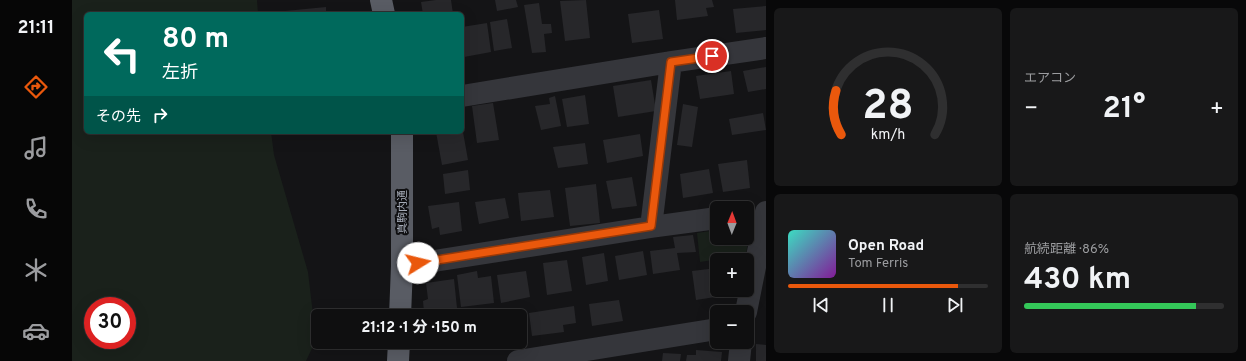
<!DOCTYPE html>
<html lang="ja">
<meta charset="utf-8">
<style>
body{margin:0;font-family:Overpass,"Noto Sans JP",sans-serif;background:#181819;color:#f1f3f6;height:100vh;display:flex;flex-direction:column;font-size:15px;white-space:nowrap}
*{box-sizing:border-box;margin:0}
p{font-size:13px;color:#9b9c9f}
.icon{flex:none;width:22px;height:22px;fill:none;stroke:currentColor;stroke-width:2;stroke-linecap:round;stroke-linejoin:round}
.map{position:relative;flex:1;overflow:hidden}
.sheet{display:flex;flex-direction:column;gap:8px;padding:8px;background:#080809;width:480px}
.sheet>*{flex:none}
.banner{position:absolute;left:12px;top:12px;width:380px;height:122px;border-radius:6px;box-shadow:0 4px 16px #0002,0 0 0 1px #2f2f30;background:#00695c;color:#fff;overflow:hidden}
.needle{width:26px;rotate:1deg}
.buttons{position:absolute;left:638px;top:201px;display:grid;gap:8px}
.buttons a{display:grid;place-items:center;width:44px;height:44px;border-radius:6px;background:#0f0f10;box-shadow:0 4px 16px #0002,0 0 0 1px #2f2f30;font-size:20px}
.speed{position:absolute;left:12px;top:297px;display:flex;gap:8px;font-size:20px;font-weight:700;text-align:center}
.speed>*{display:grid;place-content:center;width:52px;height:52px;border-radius:50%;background:#0f0f10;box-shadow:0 4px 16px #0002,0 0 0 1px #2f2f30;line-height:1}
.speed .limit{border:6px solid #d22;background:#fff;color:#111}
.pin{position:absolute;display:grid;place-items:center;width:34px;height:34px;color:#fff;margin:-17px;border:2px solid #fff;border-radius:50%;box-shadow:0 1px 4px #0007}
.me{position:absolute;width:44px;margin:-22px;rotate:81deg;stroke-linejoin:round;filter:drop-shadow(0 0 3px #0008)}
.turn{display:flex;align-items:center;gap:14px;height:84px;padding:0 12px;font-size:18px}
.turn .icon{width:52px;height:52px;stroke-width:2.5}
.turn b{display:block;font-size:28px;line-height:34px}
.then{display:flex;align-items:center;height:38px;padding:0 12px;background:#0003;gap:8px;font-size:15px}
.big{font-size:30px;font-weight:700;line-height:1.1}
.sheet .tile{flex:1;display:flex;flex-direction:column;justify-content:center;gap:6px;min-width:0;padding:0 14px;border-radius:6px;background:#181819}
.sheet .dial{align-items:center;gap:0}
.dial svg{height:104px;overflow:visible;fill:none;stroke:#2f2f30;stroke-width:7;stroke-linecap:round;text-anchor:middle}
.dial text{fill:#f1f3f6;stroke:none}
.song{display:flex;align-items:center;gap:12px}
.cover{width:48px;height:48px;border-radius:6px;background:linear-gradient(135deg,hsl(170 70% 55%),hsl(290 70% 35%))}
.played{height:4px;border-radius:2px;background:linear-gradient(90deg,#ea580c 85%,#2f2f30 85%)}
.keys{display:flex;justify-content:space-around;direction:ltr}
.heat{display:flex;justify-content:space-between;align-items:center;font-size:22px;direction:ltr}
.charge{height:6px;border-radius:3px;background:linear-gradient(90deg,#34c759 86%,#2f2f30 0)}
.sheet .tiles{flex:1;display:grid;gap:8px;grid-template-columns:repeat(2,1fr)}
.trip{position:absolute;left:239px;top:309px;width:216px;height:40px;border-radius:6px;background:#0f0f10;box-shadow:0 4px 16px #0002,0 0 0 1px #2f2f30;font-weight:700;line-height:40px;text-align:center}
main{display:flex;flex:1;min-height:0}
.tabs{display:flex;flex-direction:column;width:72px;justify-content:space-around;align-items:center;background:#060606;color:#9b9c9f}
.tabs .icon{width:28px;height:28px}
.tabs .current{color:#ea580c}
.tabs b{font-size:18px;color:#f1f3f6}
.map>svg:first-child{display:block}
</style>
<main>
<nav class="tabs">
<b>21:11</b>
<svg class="icon current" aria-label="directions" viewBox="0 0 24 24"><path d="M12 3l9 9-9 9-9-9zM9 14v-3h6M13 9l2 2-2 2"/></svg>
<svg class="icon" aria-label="music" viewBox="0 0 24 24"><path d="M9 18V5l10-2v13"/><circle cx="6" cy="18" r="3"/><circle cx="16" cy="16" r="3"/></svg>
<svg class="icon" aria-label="phone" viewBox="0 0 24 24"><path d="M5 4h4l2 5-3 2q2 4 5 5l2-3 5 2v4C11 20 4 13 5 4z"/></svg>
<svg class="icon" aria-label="climate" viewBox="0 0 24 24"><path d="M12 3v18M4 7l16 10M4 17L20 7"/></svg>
<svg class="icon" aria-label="car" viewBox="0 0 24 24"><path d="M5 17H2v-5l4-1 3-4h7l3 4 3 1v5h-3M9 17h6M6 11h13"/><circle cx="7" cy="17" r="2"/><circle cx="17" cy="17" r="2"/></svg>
</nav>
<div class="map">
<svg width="694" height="361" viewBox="0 0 694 361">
<rect width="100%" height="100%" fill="#141416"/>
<path fill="#1a211b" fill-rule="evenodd" d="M0 0H185L186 14H14V132H199L202 155 236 272 244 340 234 361H0ZM21 306H55V340H21Z
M675 225H678L674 255 628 262 625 233 645 230V238H675Z"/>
<path fill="#27272a" d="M364 0H379L381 14H351L349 2Z
M423 0H444L446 7 425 11Z
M514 0 518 38 493 41 488 1Z
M603 0H640L642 7 634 8 636 16 605 20Z
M467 3 470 24H479L480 33 472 34 474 52 460 53 452 5Z
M694 6V30L664 33 661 9Z
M254 7V14H203V12Z
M587 10 591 39 560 43 556 14Z
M435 19 440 48 422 51 418 22Z
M415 23 419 52 392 57 390 27Z
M694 67V89L676 92 671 71Z
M659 71 662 94 628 99 624 76Z
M579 80 584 111 546 117 541 86Z
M513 95 517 124 495 127 490 99Z
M483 96 489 126 469 130 463 106 478 104 477 98Z
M421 103 427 140 405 143 400 106Z
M611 104 626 107 620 147 605 145Z
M691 113 694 130 660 135 657 119Z
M364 132H391L396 160 370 165Z
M568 134 571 156 535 163 531 140Z
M513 143 516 164 486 168 481 147Z
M675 160 678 188 651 192 646 164Z
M637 169 641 193 611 198 608 174Z
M396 170 398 190 373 194 371 174Z
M560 177 565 206 540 209 534 181Z
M524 184 528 223 498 226 493 188Z
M478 190 482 217 449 221 446 193Z
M433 198 437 218 407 224 403 202Z
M387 202 390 231 368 235 367 227 360 229 356 206Z
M621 235 624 252 605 253 608 270 581 274 578 251 603 248 601 237Z
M571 251 575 275 547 280 543 256Z
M532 253 536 281 514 285 510 257Z
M495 260 500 291 475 295 471 263Z
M645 268V290H655L656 295 624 300 620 271Z
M405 271 406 278 419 276 422 303 389 307 385 275Z
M454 271 458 297 429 303 425 275Z
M382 279 385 308 352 312 351 301 356 299 354 283Z
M547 300 551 321 520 326 517 304Z
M502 306 504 323 491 325 492 332 460 336 457 313Z
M371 342H394L395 345 372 349Z
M684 344 694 345V361H684Z
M624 350 650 352 649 361H614L615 355H624Z
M591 353 609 354 608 361H590Z"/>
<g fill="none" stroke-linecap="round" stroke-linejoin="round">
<path stroke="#35363b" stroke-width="22" d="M390 96 599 62 694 48
M579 227 599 62
M330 266 579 227 645 218
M674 312 694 212
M446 361 645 329
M667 361 669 342"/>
<path stroke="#595c64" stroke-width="22" d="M309 0 312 14
M328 316 330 266V132
M326 361 327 342"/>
</g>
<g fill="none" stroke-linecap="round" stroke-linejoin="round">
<defs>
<path id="route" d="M346 263 579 226 599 62 640 56"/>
</defs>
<use href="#route" stroke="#983908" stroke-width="10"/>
<use href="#route" stroke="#ea580c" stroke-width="7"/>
</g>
<g text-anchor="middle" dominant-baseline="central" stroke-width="4" stroke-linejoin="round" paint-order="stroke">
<g font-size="11" fill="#a5abb7" stroke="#0f0f11">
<text transform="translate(331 212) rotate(-90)">真駒内通</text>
</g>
</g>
</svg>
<div class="buttons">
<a><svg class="needle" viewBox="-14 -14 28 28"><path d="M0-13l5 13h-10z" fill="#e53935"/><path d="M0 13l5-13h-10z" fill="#9b9c9f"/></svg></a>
<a>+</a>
<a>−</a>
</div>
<div class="speed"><div class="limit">30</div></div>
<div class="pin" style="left:640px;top:56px;background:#d93025"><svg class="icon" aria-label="arrive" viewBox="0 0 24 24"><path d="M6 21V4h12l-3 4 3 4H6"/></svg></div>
<svg class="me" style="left:346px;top:263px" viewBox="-20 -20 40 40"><circle r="19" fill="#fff"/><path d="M0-13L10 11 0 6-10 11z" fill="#ea580c"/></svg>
<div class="trip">21:12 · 1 分 · 150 m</div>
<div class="banner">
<div class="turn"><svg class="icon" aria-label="left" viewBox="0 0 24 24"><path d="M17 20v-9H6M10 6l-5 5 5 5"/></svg><div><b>80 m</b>左折</div></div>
<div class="then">その先<svg class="icon" aria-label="right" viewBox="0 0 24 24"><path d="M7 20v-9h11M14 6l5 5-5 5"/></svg></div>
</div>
</div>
<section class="sheet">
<div class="tiles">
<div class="tile dial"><svg viewBox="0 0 100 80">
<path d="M14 69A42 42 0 1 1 86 69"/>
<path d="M14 69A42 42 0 0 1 10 35" stroke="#ea580c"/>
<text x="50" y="56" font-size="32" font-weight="700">28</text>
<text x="50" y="72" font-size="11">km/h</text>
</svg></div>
<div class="tile"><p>エアコン</p>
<div class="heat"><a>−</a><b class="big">21°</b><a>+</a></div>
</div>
<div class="tile">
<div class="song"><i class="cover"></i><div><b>Open Road</b><p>Tom Ferris</p></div></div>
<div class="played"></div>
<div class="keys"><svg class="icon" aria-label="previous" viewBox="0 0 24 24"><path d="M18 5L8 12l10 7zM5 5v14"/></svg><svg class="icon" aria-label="pause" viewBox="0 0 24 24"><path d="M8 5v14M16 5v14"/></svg><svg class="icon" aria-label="next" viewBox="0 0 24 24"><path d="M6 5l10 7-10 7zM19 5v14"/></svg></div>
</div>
<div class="tile"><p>航続距離 · 86%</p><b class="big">430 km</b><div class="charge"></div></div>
</div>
</section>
</main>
